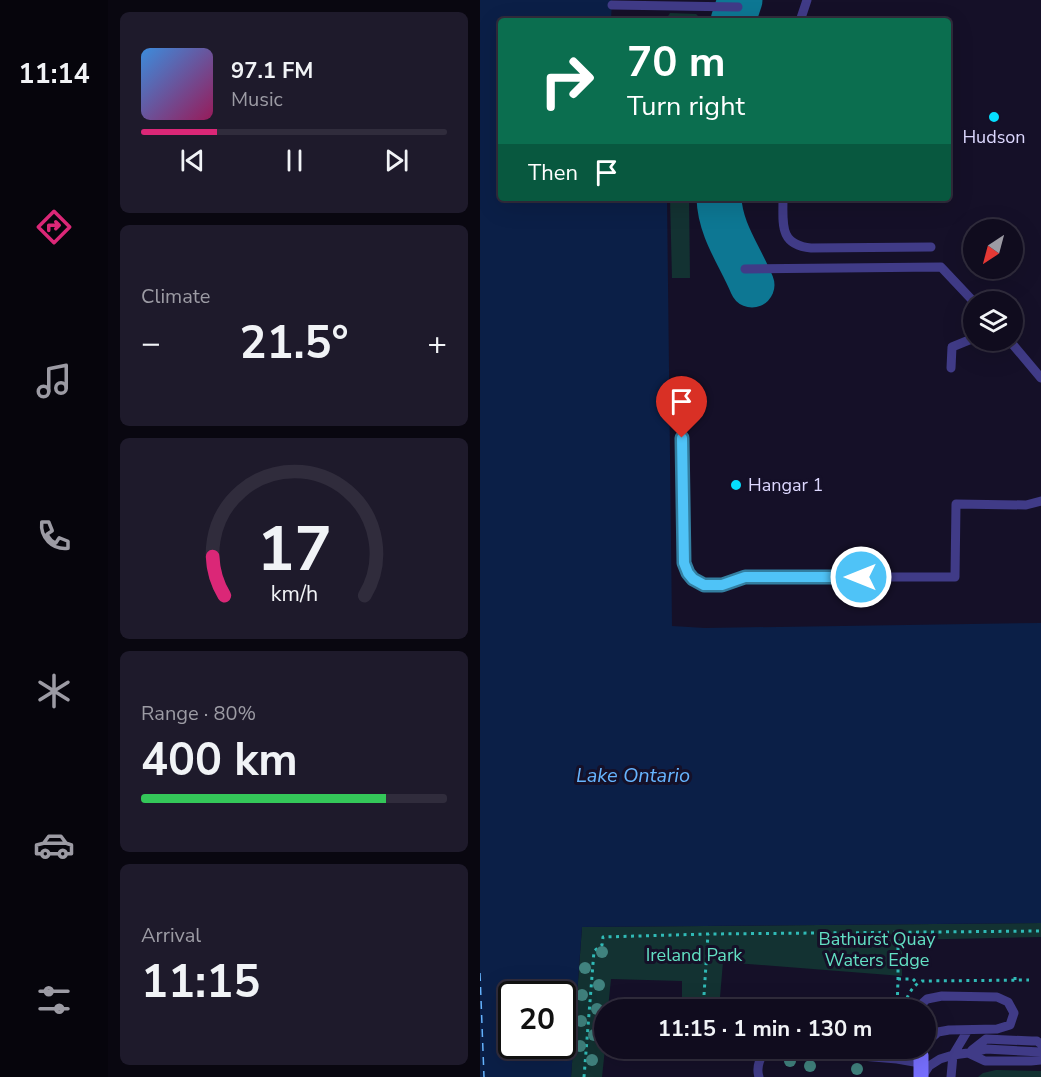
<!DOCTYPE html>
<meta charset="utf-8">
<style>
body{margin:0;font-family:"Nunito Sans",sans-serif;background:#1e1a2b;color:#f1f3f6;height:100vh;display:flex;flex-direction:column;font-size:22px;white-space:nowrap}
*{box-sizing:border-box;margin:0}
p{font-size:20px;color:#9c9ba4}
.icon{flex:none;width:33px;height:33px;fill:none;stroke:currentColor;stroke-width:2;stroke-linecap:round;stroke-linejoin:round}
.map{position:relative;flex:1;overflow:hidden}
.drawer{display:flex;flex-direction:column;gap:12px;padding:12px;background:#090710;width:372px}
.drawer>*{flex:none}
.hud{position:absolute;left:18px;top:18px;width:453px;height:183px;border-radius:6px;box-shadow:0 6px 24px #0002,0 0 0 2px #302c3c;background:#0b6e4f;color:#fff;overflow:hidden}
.needle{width:39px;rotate:216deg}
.controls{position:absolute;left:483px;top:219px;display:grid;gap:12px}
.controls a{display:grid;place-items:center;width:60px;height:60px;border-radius:50%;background:#100c1e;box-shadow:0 6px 24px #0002,0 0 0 2px #302c3c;font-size:30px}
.speed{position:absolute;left:18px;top:981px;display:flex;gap:12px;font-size:30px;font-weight:700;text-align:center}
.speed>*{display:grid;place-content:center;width:78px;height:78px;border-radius:50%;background:#100c1e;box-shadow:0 6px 24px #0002,0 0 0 2px #302c3c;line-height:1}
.speed .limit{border:3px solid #111;border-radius:9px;background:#fff;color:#111}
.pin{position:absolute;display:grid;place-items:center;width:51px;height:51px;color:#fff;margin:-62px -26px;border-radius:50% 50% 50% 0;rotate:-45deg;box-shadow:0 0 6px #0007}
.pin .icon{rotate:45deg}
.me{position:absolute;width:66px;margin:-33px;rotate:270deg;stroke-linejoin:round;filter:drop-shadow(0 0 4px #0008)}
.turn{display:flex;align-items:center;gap:21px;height:126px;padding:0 30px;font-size:27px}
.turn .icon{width:78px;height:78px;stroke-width:2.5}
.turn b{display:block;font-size:42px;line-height:51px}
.then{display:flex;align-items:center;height:57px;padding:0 30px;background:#0003;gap:12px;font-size:22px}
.big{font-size:45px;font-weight:700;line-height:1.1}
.drawer .card{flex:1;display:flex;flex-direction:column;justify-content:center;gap:9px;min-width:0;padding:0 21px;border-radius:9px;background:#1e1a2b}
.drawer .dial{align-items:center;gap:0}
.dial svg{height:156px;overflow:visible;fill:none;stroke:#302c3c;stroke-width:7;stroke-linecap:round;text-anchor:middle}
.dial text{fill:#f1f3f6;stroke:none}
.song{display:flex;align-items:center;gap:18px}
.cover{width:72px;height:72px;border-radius:9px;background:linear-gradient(135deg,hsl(210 70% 55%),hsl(330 70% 35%))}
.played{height:6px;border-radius:3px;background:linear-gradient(90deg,#db2777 25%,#302c3c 25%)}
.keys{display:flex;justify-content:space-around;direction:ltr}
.heat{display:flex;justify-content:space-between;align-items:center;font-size:33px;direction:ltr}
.charge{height:9px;border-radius:4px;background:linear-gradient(90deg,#34c759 80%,#302c3c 0)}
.trip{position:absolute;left:114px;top:999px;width:342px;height:60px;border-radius:30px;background:#100c1e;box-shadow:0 6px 24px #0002,0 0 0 2px #302c3c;font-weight:700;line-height:60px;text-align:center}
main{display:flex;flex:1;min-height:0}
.tabs{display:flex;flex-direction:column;width:108px;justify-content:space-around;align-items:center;background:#06050c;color:#9c9ba4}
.tabs .icon{width:42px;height:42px}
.tabs .current{color:#db2777}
.tabs b{font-size:27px;color:#f1f3f6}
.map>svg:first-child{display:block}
</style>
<main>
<nav class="tabs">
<b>11:14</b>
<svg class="icon current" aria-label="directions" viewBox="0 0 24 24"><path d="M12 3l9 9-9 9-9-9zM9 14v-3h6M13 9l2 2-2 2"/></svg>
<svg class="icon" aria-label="music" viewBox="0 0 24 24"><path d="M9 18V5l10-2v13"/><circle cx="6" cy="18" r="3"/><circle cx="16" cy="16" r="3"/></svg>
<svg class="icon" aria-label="phone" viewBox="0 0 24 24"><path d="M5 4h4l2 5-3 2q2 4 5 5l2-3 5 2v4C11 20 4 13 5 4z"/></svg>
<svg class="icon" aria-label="climate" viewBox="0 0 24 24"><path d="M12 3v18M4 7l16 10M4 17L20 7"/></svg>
<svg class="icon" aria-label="car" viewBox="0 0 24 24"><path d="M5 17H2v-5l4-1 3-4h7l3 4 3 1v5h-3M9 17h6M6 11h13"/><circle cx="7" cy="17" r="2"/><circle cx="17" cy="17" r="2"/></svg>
<svg class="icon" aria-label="filters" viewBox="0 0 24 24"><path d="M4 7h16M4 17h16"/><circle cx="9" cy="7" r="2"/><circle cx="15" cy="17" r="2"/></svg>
</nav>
<section class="drawer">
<div class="card">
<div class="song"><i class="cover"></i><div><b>97.1 FM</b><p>Music</p></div></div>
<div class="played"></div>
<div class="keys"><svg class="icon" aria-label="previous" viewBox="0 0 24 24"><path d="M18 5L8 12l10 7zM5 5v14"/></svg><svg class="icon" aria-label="pause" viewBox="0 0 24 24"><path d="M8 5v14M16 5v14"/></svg><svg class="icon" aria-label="next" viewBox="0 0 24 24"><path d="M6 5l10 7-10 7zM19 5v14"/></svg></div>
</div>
<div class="card"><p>Climate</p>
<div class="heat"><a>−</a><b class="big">21.5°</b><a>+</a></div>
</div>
<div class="card dial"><svg viewBox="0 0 100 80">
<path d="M14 69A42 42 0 1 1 86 69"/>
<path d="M14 69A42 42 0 0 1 8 49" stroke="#db2777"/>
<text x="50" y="56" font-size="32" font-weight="700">17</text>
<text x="50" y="72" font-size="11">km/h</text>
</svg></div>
<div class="card"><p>Range · 80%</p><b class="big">400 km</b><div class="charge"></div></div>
<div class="card"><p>Arrival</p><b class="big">11:15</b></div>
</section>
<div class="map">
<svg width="561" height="1077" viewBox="0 0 561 1077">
<rect width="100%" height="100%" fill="#151028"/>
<path fill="#133232" d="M190 13 216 14 220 18 219 21H185Z
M190 198H209L210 278H192Z
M561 923V937L422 940V976L243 962 239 1009 202 1006V981L131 979 128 1009 124 1010 125 1049 122 1077H91L102 927Z
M516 1070 561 1071V1077H498L503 1073Z"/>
<path fill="#0b1f47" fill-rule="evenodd" d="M0 0H132L131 21H21V198H187L192 626 225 628 561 623V923L102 927 91 1077H0ZM32 994H82V1046H32Z"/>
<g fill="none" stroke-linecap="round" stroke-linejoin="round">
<path stroke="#66b4fe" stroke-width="1.5" stroke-dasharray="8 6" stroke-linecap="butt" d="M0 973 4 1077"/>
<path stroke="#0d7793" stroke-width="45" d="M253 21 260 0
M239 198C240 230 260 256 272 285"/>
<path stroke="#30bab6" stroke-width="3" stroke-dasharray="3 4.5" stroke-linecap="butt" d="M418 979H433L437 983
M535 980V973
M224 995 228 934
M427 998C430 991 435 984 442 981L549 980
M417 1010 418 979V932
M104 1077 114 951 122 945 123 937 228 934 561 931"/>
<path stroke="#403b87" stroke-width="9" d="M132 5 258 7
M320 21 327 0
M303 198C303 224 299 245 331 248L451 247
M265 269 461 267 494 302
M532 319 535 317
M529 340 561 378
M471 368 472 347 494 338
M202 438 204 563C209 580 224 588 242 585 249 584 257 579 265 577H475L476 504 546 505 561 501
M435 1010 447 999 462 996 517 997 528 1002 534 1013 530 1025 517 1029 469 1030 458 1032 450 1039 446 1045
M492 1050 506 1039 552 1041H557L561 1044
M488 1053 505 1061H551L561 1060
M279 1077C276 1068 279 1060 284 1052L310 1050 417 1059 440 1063
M442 1077 449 1066 460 1059 473 1055 488 1053 506 1049 561 1052
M471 1077 473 1055 488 1030"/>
<path stroke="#776ffe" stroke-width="15" d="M441 1055V1077"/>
</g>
<g fill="#40827e">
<circle cx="122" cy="952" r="6"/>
<circle cx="105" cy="968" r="6"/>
<circle cx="119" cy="985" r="6"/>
<circle cx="102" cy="995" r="6"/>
<circle cx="117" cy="1009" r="6"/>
<circle cx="101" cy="1021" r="6"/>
<circle cx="114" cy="1035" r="6"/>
<circle cx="100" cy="1046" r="6"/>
<circle cx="112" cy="1060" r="6"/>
<circle cx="310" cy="1061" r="6"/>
<circle cx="330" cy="1066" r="6"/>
<circle cx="377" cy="1069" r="6"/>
</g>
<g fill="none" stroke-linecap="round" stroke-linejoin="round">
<defs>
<path id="route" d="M202 438 204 563 208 573 213 579 224 585H242L265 577H381"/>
</defs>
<use href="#route" stroke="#337fa1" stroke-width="15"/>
<use href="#route" stroke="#4fc3f7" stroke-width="10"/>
</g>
<g fill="#05defe" stroke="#151028" stroke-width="2">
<circle cx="514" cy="117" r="6"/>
<circle cx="256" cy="485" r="6"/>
</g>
<g text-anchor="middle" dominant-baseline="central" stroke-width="6" stroke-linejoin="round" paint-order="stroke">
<g font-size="18" fill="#ddd8ff" stroke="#151028">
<text x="514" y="137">Hudson</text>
<text x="268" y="485" text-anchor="start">Hangar 1</text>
</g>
<g font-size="18" fill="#63e0c4" stroke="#151028">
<text x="397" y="939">Bathurst Quay<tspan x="397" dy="21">Waters Edge</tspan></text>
<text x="214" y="955">Ireland Park</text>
</g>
<g font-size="20" font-style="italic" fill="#66b4fe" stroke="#151028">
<text x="153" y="775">Lake Ontario</text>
</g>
</g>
</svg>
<div class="controls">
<a><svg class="needle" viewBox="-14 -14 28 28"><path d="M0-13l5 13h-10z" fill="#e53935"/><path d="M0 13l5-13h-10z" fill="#9c9ba4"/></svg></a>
<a><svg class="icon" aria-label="layers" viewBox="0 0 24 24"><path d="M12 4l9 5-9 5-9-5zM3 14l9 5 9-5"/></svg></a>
</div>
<div class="speed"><div class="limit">20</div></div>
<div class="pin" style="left:202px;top:438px;background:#d93025"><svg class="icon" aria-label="arrive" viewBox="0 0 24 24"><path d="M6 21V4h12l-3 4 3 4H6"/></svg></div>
<svg class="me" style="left:381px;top:577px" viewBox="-20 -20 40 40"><circle r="17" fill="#4fc3f7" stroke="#fff" stroke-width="3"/><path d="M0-11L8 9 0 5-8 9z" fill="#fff"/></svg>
<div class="trip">11:15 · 1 min · 130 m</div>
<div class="hud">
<div class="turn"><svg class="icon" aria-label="right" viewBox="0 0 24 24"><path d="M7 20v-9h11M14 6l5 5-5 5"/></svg><div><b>70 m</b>Turn right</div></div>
<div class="then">Then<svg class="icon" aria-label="arrive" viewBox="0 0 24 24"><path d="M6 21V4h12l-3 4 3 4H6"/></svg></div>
</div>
</div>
</main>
